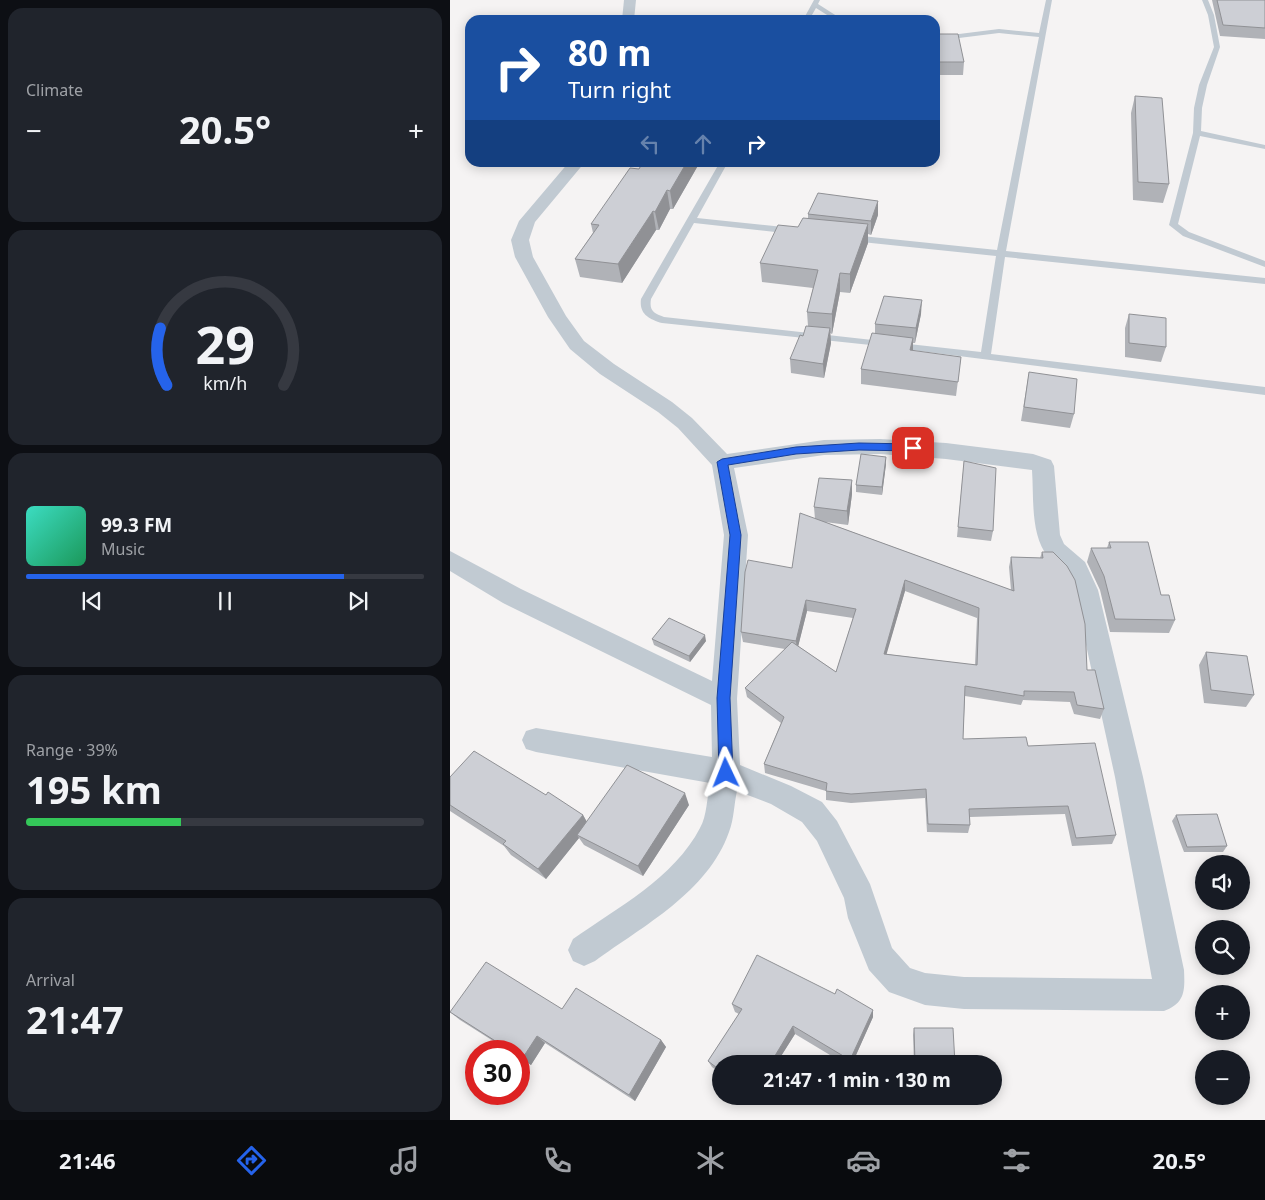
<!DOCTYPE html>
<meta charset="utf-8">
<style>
body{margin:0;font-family:"Noto Sans",sans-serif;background:#20242c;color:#f1f3f6;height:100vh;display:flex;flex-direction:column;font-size:19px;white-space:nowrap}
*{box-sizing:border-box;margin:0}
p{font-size:16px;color:#9ea1a6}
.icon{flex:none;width:28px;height:28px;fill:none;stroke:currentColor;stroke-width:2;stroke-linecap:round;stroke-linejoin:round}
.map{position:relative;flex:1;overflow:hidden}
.drawer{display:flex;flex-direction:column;gap:8px;padding:8px;background:#0d0f14;width:450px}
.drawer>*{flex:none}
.top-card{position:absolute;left:15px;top:15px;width:475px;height:152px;border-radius:15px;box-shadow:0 2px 12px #0003;background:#1a4fa0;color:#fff;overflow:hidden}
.controls{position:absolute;left:745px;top:855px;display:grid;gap:10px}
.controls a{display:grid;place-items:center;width:55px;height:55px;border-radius:50%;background:#171b24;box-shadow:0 2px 12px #0003;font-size:25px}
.speed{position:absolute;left:15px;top:1040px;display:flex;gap:10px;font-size:25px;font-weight:700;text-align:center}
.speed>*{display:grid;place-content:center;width:65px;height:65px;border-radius:50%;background:#171b24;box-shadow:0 2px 12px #0003;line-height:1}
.speed .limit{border:8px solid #d22;background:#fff;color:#111}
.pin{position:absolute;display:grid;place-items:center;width:42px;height:42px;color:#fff;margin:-21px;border-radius:10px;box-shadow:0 2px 8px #0006}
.me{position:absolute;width:55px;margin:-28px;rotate:358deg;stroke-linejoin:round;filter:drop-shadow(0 0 4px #0008)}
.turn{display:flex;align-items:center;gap:18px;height:105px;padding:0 20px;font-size:22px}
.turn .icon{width:65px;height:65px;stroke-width:2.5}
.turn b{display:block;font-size:35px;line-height:42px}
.lanes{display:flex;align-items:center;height:48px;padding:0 20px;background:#0003;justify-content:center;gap:25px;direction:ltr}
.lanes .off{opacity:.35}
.big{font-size:38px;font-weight:700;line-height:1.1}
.drawer .widget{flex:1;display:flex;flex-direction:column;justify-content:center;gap:8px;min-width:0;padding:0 18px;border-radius:15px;background:#20242c}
.drawer .dial{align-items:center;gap:0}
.dial svg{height:130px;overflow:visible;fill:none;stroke:#363941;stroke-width:7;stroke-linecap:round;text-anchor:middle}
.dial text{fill:#f1f3f6;stroke:none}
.song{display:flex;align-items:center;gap:15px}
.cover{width:60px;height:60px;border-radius:8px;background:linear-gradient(135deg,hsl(170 70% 55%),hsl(150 70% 35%))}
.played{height:5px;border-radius:2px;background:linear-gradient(90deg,#2563eb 80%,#363941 80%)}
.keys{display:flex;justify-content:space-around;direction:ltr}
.heat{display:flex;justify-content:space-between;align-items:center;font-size:28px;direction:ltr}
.charge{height:8px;border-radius:4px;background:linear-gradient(90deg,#34c759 39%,#363941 0)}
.trip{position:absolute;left:262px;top:1055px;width:290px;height:50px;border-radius:25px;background:#171b24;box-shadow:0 2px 12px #0003;font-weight:700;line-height:50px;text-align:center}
.dock{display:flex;height:80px;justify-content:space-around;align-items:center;background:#090b0e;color:#9ea1a6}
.dock .icon{width:35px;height:35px}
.dock .current{color:#2563eb}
.dock b{font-size:22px;color:#f1f3f6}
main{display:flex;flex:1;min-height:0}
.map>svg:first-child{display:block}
</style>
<main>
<section class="drawer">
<div class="widget"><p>Climate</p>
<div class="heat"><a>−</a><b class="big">20.5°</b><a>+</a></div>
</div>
<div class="widget dial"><svg viewBox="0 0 100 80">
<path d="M14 69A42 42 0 1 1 86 69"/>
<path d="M14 69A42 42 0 0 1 10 34" stroke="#2563eb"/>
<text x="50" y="56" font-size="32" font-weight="700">29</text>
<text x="50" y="72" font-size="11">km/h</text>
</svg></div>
<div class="widget">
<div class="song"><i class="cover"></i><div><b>99.3 FM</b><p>Music</p></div></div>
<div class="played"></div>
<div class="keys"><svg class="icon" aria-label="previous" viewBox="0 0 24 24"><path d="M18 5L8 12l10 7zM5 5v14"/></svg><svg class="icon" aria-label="pause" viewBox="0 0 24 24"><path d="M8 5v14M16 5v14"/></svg><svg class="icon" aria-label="next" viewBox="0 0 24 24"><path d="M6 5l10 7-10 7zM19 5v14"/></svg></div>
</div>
<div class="widget"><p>Range · 39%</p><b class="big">195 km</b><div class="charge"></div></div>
<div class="widget"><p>Arrival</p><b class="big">21:47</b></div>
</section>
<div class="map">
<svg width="815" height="1120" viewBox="0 0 815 1120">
<rect width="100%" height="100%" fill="#f5f3f3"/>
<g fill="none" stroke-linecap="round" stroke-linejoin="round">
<path fill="#c1cad2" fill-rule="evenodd" d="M364 0H370L368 4 393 20H385L366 8 359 20H353Z
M596 0H602L556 251 815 278V284L555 257 541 354 815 387V395L430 346 212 323C199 319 189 314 191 299L270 162H278L247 218 343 228 347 231 343 234 244 223 201 299C199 311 204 313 214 317L531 352 546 256 402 241 397 238 402 235 547 250 589 37 549 33 485 41V37L549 29 589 33Z
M752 0H758L764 15 770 47 757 85 752 108 751 131 815 145V149L750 136 728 224 739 232 815 261V267L733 236 719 225 743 133 744 108 749 85 764 47 758 15Z"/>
<path fill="#c1cad2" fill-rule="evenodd" d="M174 0H186L184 20H172Z
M119 162H135L85 222 79 240 83 257 116 316 134 341 164 364 222 402 242 418 277 454 374 440 430 439 496 443 583 454 601 460 604 466 610 535 614 544 635 562 648 590 693 777 734 970C735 991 735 1003 714 1011L514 1009 475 1005 439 992 419 970 398 918 394 898 367 841 352 822 321 804 287 791C284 804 284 819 279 832 258 892 193 926 145 961L134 966 123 961 118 950 123 939C167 908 224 878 250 828 257 816 257 797 260 783L86 752 76 749 72 740 76 731 86 728 262 757 261 705 53 603 0 571V551L71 589 262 681 274 535 262 465 228 428 208 412 150 374 120 349 98 317 65 257 61 240 69 221ZM430 454 496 459 582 470C584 498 580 534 598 557 610 571 616 571 624 590L665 777 702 979 514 977 475 973 460 968 442 948 420 884 387 821 372 802 341 786 290 765 287 699 298 535 284 468 374 455Z"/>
</g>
<path fill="#b0b2b7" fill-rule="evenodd" d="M762 0H815V39L770 36Z
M485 34 514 62 513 75H485Z
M685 96 719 184 713 203 683 200 681 113Z
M193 162H250L223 209H220L209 230H206L172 283 130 277 125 259 143 233 141 224 189 169Z
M358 214 428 215 421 235 418 234V243L400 293 390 292 382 334 380 333 381 343 374 378 341 373 340 359 358 326 357 312 363 288 312 282 310 263 358 218Z
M471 314 465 343H463V351L511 357 506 396 411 384V369L425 333V324Z
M679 314 716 347 711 362 675 357V328Z
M579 372 624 414 620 428 571 421Z
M514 461 543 531 541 541 507 537Z
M436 464 432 495 406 492V485Z
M402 480V494L398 525 375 522 561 590 559 567 561 557 590 558 592 552 637 670 654 709 650 719 624 714 620 702 573 700 571 705 515 696 513 739 578 746 666 835 662 844 622 846 615 814 520 817V825L518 833 477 832 475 798 401 803 376 800V791L315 773 314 764 331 723 297 697 295 688 335 649 293 642 291 632 342 568 365 519 364 507ZM455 591 527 618 525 665 436 654ZM357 611 403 618 386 672 348 646Z
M659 542 711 595 725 620 719 633 660 632 650 590 637 562 641 548H657Z
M202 639 256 641 240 662 204 645Z
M756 652 804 695 796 707 754 703 749 665Z
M0 777 96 795 133 815 137 822 239 805 193 876 134 845 129 838 96 879 61 855 54 846 0 811Z
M726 815 777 846 773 852H734L722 821Z
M385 994 423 1010V1017L402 1064H395L345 1034 326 1064H271V1074L262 1067 258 1061 289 1014 285 1012 282 1004Z
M112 1009 211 1040 216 1047 185 1101 95 1043 81 1065 69 1057V1051H59L10 1020 0 1012Z
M464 1028 505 1064H464L463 1035Z
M465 1096H505L504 1097 465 1098Z"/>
<path fill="#909195" d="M237 162H250L223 209 220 191Z
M217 190 220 209 209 230 205 212Z
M428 201V215L421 235V221Z
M203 211 206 230 172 283 168 264Z
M418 224V243L400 293V274Z
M390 273V292L382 334V314Z
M472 300 471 314 465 343 466 328Z
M380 328 381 343 374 378 373 364Z
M463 338V352L460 350Z
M436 457V464L432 495V487Z
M402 480V494L398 525 397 511Z
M455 580V591L434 663V654Z
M356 600 357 611 347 651 346 641Z
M255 635 256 641 240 662 239 656Z
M235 793 239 805 193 876 188 866Z
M133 815 139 826 127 835 129 838 96 879 88 869Z
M423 1010V1017L402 1064H400V1060Z
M343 1026 345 1034 326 1064H320Z
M87 1036 95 1043 81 1065 72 1059Z
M211 1040 216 1047 185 1101 179 1095Z"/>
<path fill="#cdcfd5" stroke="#909195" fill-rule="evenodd" d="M767 0H815V28L773 25Z
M485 34H508L514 62H485Z
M685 96 712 98 719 184 688 182Z
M193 162H237L220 191 217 190 205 212 203 211 168 264 125 259 149 225 141 224 180 168 189 169Z
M368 193 428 201 421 221 358 214Z
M353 218 418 224 400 274 390 273 382 314 357 312 368 270 310 263 328 225 348 227Z
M434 296 472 300 466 328 425 324Z
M679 314 716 318V347L679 343Z
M356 326 380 328 373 364 340 359 350 335 353 336Z
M422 333 463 338 460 350 511 357 508 382 411 369Z
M579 372 627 379 624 414 574 407Z
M411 454 436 457 432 487 406 485Z
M514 461 546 468 543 531 508 527Z
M369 478 402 480 397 511 364 507Z
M350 513 564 591 561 557 593 558 592 552H603L617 566 625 580 635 624 637 670H645L654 709 627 705 624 692 574 691V696L515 686 513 739 576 737 578 746 645 743 666 835 626 838 618 806 519 809 520 825 478 824 476 789 401 794 376 791 377 783 314 764 334 717 295 688 342 642 386 672 406 609 356 600 346 641 291 632 295 572 298 560 342 568ZM455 580 529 608 527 665 434 654Z
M659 542H698L711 595H719L725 620 665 619 654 576 641 548H661Z
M219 618 255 635 239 656 202 639Z
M756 652 797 656 804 695 761 690Z
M24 751 96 795 98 792 133 815 88 869 53 844 56 841 0 805V777Z
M177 765 235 793 188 866 127 835Z
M767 814 777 846 737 847 726 815Z
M307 955 385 994 387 989 423 1010 400 1060 343 1026 320 1064H271V1071L258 1061 292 1009 282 1004Z
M36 962 112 1009 126 988 211 1040 179 1095 87 1036 72 1059 69 1056V1051H61L0 1012Z
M464 1028H503L505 1064H465Z"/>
<path fill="#2563eb" stroke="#184099" d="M409 443 463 444 468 448 463 451 409 450 346 454 278 465 291 535 280 698 283 773 281 778 276 779 271 778 269 773 267 698 280 535 267 462 272 459 346 447Z"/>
</svg>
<div class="controls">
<a><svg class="icon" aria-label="sound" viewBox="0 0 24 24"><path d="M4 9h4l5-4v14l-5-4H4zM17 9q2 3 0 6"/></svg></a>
<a><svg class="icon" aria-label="search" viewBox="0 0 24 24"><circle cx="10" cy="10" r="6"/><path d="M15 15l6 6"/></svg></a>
<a>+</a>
<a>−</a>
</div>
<div class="speed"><div class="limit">30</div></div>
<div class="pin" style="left:463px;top:448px;background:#d93025"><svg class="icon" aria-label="arrive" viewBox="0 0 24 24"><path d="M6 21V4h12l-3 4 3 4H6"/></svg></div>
<svg class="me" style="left:276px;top:773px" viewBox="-20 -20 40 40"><path d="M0-17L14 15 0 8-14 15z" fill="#2563eb" stroke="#fff" stroke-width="4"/></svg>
<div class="trip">21:47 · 1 min · 130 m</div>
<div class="top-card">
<div class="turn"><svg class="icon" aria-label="right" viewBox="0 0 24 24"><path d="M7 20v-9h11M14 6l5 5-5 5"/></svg><div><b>80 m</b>Turn right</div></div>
<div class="lanes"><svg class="icon off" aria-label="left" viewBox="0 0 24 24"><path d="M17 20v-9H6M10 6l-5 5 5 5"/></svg><svg class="icon off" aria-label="ahead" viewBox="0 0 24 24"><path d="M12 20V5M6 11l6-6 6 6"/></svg><svg class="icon" aria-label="right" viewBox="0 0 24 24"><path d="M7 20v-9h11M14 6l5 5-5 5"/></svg></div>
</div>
</div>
</main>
<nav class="dock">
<b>21:46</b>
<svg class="icon current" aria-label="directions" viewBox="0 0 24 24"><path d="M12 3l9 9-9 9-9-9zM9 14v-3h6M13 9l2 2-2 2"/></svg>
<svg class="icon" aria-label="music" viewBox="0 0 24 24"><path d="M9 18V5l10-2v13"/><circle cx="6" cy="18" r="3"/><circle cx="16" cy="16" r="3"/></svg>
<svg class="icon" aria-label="phone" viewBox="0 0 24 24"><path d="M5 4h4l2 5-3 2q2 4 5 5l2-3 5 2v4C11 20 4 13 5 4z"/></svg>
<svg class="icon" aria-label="climate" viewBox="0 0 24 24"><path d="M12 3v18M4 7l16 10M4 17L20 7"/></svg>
<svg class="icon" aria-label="car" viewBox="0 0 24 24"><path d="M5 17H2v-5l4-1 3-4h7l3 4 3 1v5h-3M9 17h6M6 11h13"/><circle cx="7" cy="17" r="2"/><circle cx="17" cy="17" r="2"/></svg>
<svg class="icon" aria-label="filters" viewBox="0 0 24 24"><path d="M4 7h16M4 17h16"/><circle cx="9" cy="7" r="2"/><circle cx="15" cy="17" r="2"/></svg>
<b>20.5°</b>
</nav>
